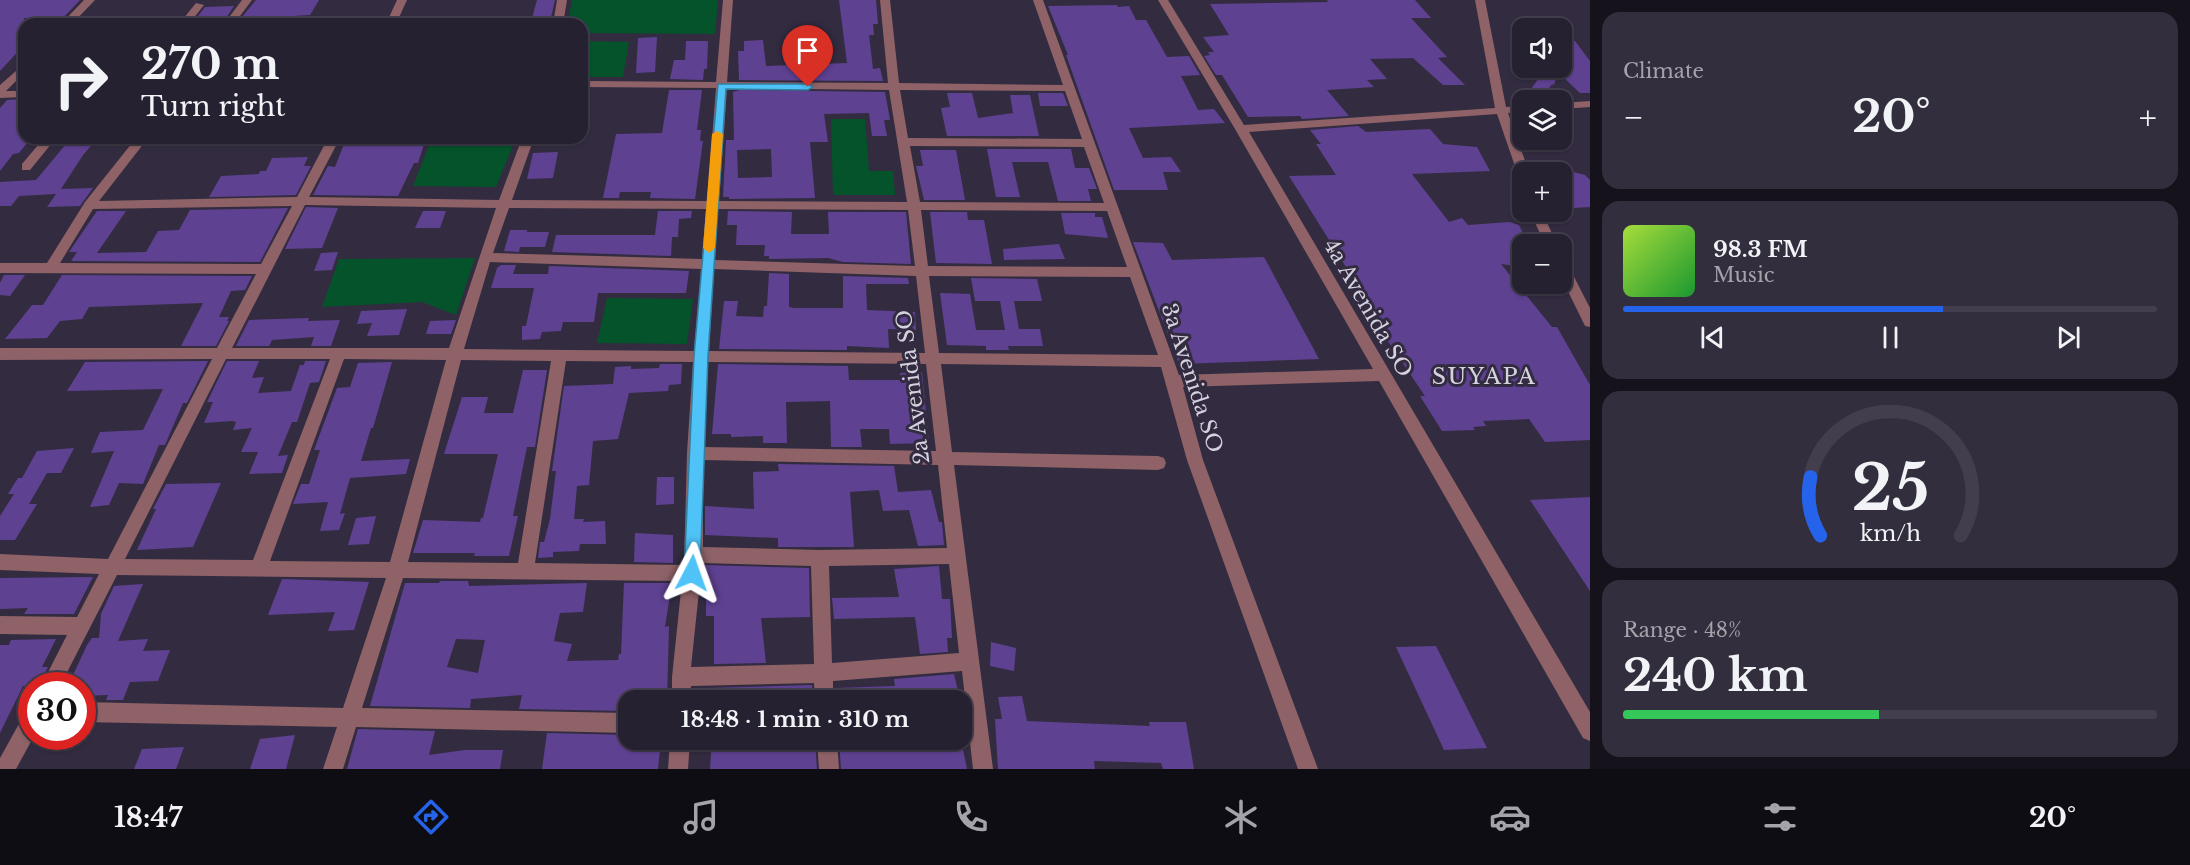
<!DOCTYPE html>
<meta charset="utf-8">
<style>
body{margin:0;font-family:"Libre Baskerville",serif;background:#322e3d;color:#f1f3f6;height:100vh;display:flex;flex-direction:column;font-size:22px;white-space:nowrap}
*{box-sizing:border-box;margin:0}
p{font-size:20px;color:#a4a3ab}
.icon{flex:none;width:33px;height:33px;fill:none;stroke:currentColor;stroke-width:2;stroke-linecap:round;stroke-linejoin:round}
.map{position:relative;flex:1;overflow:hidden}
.sheet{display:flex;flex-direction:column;gap:12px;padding:12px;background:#15121b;width:600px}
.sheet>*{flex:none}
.guide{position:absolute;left:18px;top:18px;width:570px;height:126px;border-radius:18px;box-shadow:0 2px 4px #0004,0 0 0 2px #423e4d;background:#262131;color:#f1f3f6;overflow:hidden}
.tools{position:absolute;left:1512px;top:18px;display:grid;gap:12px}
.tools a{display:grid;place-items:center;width:60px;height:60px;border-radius:12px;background:#262131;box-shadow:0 2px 4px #0004,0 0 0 2px #423e4d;font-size:30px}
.speed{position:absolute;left:18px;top:672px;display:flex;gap:12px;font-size:30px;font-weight:700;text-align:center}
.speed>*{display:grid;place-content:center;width:78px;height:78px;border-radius:50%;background:#262131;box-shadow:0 2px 4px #0004,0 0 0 2px #423e4d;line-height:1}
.speed .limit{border:9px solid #d22;background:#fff;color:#111}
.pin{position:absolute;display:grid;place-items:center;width:51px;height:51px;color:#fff;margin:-62px -26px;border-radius:50% 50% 50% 0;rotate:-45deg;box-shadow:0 0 6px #0007}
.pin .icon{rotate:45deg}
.me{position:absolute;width:66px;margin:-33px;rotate:4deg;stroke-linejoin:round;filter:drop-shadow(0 0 4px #0008)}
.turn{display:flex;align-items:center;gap:21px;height:126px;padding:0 24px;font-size:27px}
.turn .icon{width:78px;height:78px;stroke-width:2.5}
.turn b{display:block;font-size:42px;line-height:51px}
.big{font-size:45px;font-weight:800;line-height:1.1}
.sheet .widget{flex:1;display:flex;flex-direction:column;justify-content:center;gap:9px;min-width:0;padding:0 21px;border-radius:18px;background:#322e3d}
.sheet .dial{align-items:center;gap:0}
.dial svg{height:156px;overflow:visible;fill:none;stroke:#423e4d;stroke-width:7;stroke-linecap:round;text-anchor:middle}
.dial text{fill:#f1f3f6;stroke:none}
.song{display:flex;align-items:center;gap:18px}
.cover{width:72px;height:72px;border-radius:9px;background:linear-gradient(135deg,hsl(80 70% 55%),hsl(130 70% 35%))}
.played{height:6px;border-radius:3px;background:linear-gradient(90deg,#2563eb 60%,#423e4d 60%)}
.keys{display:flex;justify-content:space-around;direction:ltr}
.heat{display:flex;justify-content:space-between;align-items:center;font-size:33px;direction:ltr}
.charge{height:9px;border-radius:4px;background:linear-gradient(90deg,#34c759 48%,#423e4d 0)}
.trip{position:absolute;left:618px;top:690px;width:354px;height:60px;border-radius:18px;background:#262131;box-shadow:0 2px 4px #0004,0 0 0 2px #423e4d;font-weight:800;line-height:60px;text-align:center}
.menu{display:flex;height:96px;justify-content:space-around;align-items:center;background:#0f0d14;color:#a4a3ab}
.menu .icon{width:42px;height:42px}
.menu .active{color:#2563eb}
.menu b{font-size:27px;color:#f1f3f6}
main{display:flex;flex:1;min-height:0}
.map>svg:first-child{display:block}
</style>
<main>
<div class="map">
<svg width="1590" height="769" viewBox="0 0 1590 769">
<rect width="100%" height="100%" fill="#332c41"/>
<path fill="#04532a" d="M572 0H718L715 34 582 33V24H568Z
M582 41 629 42 623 77H582Z
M831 119H865L869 171H893L895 195H833Z
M432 138H516L496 187 413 186Z
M475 258 456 315 422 302 322 307 339 259Z
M607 298 693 299 687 344 597 343Z"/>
<path fill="#5f4192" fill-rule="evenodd" d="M0 0H80L63 18H24V45L0 71Z
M256 0H319L310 15 261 18 258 24 237 23Z
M537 0H555L550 22H531Z
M839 0H876L878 24H873L874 35H869L873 69 880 68 883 81 739 80 738 51H744V41L763 40 766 66 847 63Z
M1327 0H1415L1431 18H1411L1447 57 1438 58 1465 85H1443L1413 58 1370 59 1387 79 1367 80 1374 87 1327 90 1349 116 1302 119 1300 116 1248 117 1222 75H1216L1204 56 1210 55 1208 52H1214L1203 37 1229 35 1210 4 1328 2Z
M1117 5 1118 7 1129 6 1136 20H1146L1167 57 1189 56 1200 75 1181 76 1198 110 1214 109 1225 123 1129 128 1143 158 1171 157 1181 172H1163L1168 190H1114L1066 55H1068L1048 6Z
M234 6 222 24H192L205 7Z
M657 37 655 72 636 73 638 38Z
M686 41H708L707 69H704L703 80 670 79 674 60H685Z
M1575 41 1590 61V93H1580L1562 76V42Z
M1546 68H1559L1554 85 1552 84 1545 94 1531 89Z
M669 90H702L697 130H701L700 141H703L695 199 650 198 651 192H620L619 198H603L616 134 662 133Z
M740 90 885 92 890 120H884L887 136H872L869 113 824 114 828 142H810L815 198 729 199V197H723L726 140H734L733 92ZM771 149 772 177 738 178 737 150Z
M947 93H972L978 118 1013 113 1010 95H1030L1039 136H947L941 108 950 107Z
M1038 93H1063L1068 106H1040Z
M24 99V138H31L19 153 13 154 0 171V108L7 100Z
M1358 126 1366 132 1430 129 1443 144 1477 147 1490 171 1412 174 1449 222 1462 218 1468 225 1509 222 1519 225 1528 244H1522V267L1501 264 1552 327H1557L1590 385V440L1545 442 1529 419 1483 421 1486 426 1473 427 1475 430 1442 431 1420 396H1425L1381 331H1386L1289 176 1336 175 1316 144H1321L1310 130Z
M71 138H98L83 155 61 189 93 188 80 206 47 207 56 194 19 196 11 206H0V182L36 180Z
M365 138 364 141 393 140 394 138H412L410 142 425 141 418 163H414L398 196 313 195 328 166 335 167 346 139Z
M987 149H1071L1075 168H1089L1097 189H1088L1091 201H1058L1048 162H1012L1020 197H996Z
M920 150H956L965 200H924L916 166H923Z
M558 152 553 178 527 179 533 153Z
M308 157 304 166H311L296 195 209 197 221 176 259 174 260 171H266L272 158Z
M1562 169 1585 175 1590 180V207L1573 208 1562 206Z
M306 207 338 208 322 248 285 249Z
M288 208 260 262 71 261 77 252H69L97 211H126L97 253 146 252 158 231 179 230 190 210Z
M423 211H446L440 228H415Z
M658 211H692L691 218 679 219 678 237H672L671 256 552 252 556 235H655Z
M728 211 792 212 791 234H829L828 212H906L911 264 843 262 828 258 769 259V256H764L765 245H736L737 225H727Z
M930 212H967L968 220H984L992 264 936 263Z
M1061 213H1095V217H1102L1108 238 1065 234Z
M510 230H527V232H549L545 247H520L519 252 504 251Z
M1133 242 1163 243 1172 260 1264 257 1319 359 1179 364Z
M1059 244 1065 259 1004 260 1003 249Z
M338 252 332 270 314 271 321 253Z
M501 265H516L513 274H548L549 266 689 271 686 293H598L594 322H563L561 331 542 332 540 339 522 340V326H526L534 288H491L497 268Z
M769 273 789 274V307L794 308H843V276L908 278 909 284H866L867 310 915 312 916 330 888 329 889 348 847 346V350L719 349 724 301H738L736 316 763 317 764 306H767Z
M4 275H25L10 296 0 295V283Z
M62 275 252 276 245 290 231 291 219 317H229L227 321H229L216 346H181L203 303 89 307 82 319 60 321 47 338 5 339 32 305H43Z
M971 278 1037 279 1042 301H1014L1019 329H1040L1043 346H1008L1009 350H986V346L947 345 940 293 970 294 976 330H1005L1000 301H975Z
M407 309 399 335 367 336 372 323 357 324 361 311Z
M309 318 308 321 340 320 331 346H311L314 337 272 340 269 346H236L249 320Z
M456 320 451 334H426L430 321Z
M208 361 187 403H183L165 445H159L143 484 119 483 109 505 90 507 114 451 91 453 100 432 143 430 163 389 67 391 85 362Z
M227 361H259L252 378 264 377 258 393 291 391 300 365H304L305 361H326L319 382 310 383 297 422H292L278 456 288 455 282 473 249 474 258 452H241L252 428 233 430 236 422 232 421 204 423 213 402H207Z
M392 362 373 428H371L361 461 410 459 406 474 350 478 340 514 345 513 339 530 320 531 328 502 293 504 301 484H309L320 450H314L337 388 350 387 358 363Z
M660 364H682L681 384 669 385 668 391 629 393 618 439 593 441 589 485 577 486 574 519H584L583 522 605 521 606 544H580L579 551 553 552V557L538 558 540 542H544L550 519 556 471H552L564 386 613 384 615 367 631 366V369L659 368Z
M718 364 848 366 849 380H901L900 373 922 372 929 443 890 444 889 429H860L862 447H831L830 401 786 402 787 443H763V436L731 437V434H712Z
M523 370H547L535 447H527L513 516H518L509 556H474L475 553H413L423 520 480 522 481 518H483L498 454H444L462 397H488L484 413H513Z
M74 448 61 473H47L29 504H37L15 540H0V516L14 494H8L18 478H22L37 451Z
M778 464 894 466 898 492 931 490 939 522H942L944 545 918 546 909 510 883 511 879 490 850 492 854 547H778V538L705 535V506L754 509 753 472 779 471Z
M657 477H674V504L656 505Z
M221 483 193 547 137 550 156 509H153L166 484Z
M1590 497V591L1530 500Z
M376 516 369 544 348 545 356 518Z
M635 533 673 535V563L634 562Z
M704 565 809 568 810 617 761 618 766 663 714 664V616H706V597H703L702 587Z
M939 566 942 599H950L952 638H947L948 652 920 654 915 617 834 619 832 598 899 597 894 569Z
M93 577 74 614H24L28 608 0 609V578Z
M282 579 369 582 354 630 328 631 335 612 268 615Z
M440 581H468L469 586 587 583 583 612 560 613 554 641 572 644 567 661 618 660 619 654H621L624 583H672L665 627 669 626 667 700H628V711L519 709 522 695 471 699 470 708 370 706 405 583H439ZM456 639 485 640 478 673 447 667Z
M143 584 118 641 148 639 143 651 170 650 158 681 130 682 123 700H106L108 695 82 696V686H68L87 645 92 638H99L101 614 114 586Z
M56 639 42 667H48L38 686H23L0 733V645H9L11 640Z
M991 642 1016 648 1014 671 990 666Z
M1436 646 1487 748 1444 750 1396 647Z
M954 674 960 700H835V688L895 686 894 679Z
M812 685 813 700H708V688Z
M1022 696 1027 721 1150 726 1149 722H1186L1194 769H1163L1161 763 1094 761 1095 769H998L995 719H1002L998 697Z
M358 729 435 731 429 755 465 750H503L500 769H347Z
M547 733 628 735V740H661L658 769H542Z
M295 735 286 769H250L260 739Z
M712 740H815L817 769H710Z
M839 740H961L967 769H841Z
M184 747 176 769H134L142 749Z"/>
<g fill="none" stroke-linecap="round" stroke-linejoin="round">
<path fill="#8e6266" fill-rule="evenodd" d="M84 0H95L72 24H61Z
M242 0H252L234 24H224Z
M397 0H407L396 24H386Z
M557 0H567L563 24H553Z
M723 0H733L727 82 888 83 880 0H890L899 83 1063 85 1033 0H1043L1179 375 1373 369 1235 129 1158 0H1168L1244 125 1495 108 1475 0H1485L1506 107 1522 106V112L1508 113 1529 172H1522V176L1517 172 1497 114 1249 132 1590 712V741L1583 738 1379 381 1183 387 1203 460 1318 769H1298L1187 460 1161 367 941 364 952 452 1158 456 1164 458 1166 463 1164 468 1158 470 954 465 993 769H973L962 671 833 681V700H815L814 683 691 686 690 700H672V677L682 581 403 578 362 708 628 713V733L356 727 343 769H323L337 727 82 722V702L343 708 386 578 117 575 60 686H41L67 635 0 634V616L77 617 99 574 0 570V554L108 559 212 359 0 360V348H217L256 274 0 273V263H47L85 202 136 138H148L99 201 297 197 328 138H340L309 197 499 200 522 138H534L512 200 707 201 716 88 582 87V81L716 82ZM727 88 889 90 907 202 719 201ZM900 90 1065 91 1082 139 908 138ZM910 146 1084 147 1104 203 920 202ZM305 205 496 208 449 348H232ZM292 206 261 264 60 263 93 209ZM509 208 706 209 702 259 493 253ZM718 209 908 210 915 266 715 260ZM921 210 1107 211 1127 267 928 266ZM490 262 701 269 694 351 464 349ZM714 269 916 276 925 353 709 351ZM929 276 1130 277 1158 355 939 353ZM226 359H330L253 560 125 559ZM344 359 446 360 390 562 270 561ZM461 360 551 361 518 563 408 562ZM566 361 693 362 687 453 684 565 535 563ZM708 362 926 364 936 451 703 447ZM703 460 938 465 947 548 820 550 703 547ZM702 563 811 566 814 664 691 667ZM949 564 959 653 832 663 829 566Z
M196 3 204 5 189 24H179Z
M24 64V73L6 91H24V97L0 98V85Z
M1590 101V107L1562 109V103Z
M44 138H56L30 170H22V164Z
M1530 212H1542L1557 244H1545Z
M1562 261 1567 263 1590 308V327L1585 326 1562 279Z
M32 710V736H34L16 769H0V758L25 713Z
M670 740H690L688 769H668Z
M817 740H837L839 769H819Z"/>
</g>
<path fill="#4fc3f7" stroke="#337fa1" stroke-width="1.5" d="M718 84H808L813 87 808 90 726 89 708 356 700 573 697 578 692 580 686 578 684 573 694 356Z"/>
<path fill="#f59e0b" d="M717 131 723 134 715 248 709 253 703 248 712 134Z"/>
<g text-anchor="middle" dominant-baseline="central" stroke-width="6" stroke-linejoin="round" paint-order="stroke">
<g font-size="21" fill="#d5d1df" stroke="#332c41">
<text transform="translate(1368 308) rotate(60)">4a Avenida SO</text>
<text transform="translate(1192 378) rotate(72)">3a Avenida SO</text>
<text transform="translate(913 387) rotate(-97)">2a Avenida SO</text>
</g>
<g font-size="22" letter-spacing="1.5" fill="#d5d1df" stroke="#332c41">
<text x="1484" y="376">SUYAPA</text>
</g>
</g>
</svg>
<div class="tools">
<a><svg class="icon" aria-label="sound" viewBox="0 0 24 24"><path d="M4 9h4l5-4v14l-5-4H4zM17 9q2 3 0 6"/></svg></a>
<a><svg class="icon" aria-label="layers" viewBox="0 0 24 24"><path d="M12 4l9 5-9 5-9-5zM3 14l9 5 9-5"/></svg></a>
<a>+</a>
<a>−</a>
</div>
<div class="speed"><div class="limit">30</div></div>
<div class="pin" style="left:808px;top:87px;background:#d93025"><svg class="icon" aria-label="arrive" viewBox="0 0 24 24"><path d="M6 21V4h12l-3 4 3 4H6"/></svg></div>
<svg class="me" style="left:692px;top:573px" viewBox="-20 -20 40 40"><path d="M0-17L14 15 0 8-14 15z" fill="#4fc3f7" stroke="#fff" stroke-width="4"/></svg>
<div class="trip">18:48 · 1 min · 310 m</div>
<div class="guide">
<div class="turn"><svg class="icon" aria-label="right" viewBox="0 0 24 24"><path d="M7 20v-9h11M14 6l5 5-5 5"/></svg><div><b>270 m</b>Turn right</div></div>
</div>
</div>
<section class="sheet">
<div class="widget"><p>Climate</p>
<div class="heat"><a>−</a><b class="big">20°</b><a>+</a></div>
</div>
<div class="widget">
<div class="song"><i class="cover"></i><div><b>98.3 FM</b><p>Music</p></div></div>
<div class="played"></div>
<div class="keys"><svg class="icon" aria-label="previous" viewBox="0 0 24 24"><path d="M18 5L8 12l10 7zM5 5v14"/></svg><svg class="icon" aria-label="pause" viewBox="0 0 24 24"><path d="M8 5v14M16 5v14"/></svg><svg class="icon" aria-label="next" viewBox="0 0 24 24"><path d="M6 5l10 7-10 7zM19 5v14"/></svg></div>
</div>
<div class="widget dial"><svg viewBox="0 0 100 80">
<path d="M14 69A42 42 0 1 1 86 69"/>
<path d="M14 69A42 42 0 0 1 9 39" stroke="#2563eb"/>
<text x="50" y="56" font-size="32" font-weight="700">25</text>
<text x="50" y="72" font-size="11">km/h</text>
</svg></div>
<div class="widget"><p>Range · 48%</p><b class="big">240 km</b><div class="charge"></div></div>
</section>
</main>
<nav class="menu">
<b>18:47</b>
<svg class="icon active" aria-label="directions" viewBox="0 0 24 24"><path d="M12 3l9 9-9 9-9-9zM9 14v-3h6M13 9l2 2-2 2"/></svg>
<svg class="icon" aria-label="music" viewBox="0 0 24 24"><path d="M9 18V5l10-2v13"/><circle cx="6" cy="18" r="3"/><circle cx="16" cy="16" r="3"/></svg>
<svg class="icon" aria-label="phone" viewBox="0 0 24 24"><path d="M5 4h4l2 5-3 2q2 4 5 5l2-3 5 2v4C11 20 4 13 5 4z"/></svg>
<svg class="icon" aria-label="climate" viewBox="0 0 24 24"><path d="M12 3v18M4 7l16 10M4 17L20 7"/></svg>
<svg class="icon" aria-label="car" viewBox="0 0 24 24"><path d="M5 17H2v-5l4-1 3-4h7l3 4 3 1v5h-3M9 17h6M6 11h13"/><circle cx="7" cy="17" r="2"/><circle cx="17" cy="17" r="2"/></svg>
<svg class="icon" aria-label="filters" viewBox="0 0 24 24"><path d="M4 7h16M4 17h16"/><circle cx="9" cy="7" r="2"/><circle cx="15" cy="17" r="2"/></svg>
<b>20°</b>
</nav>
